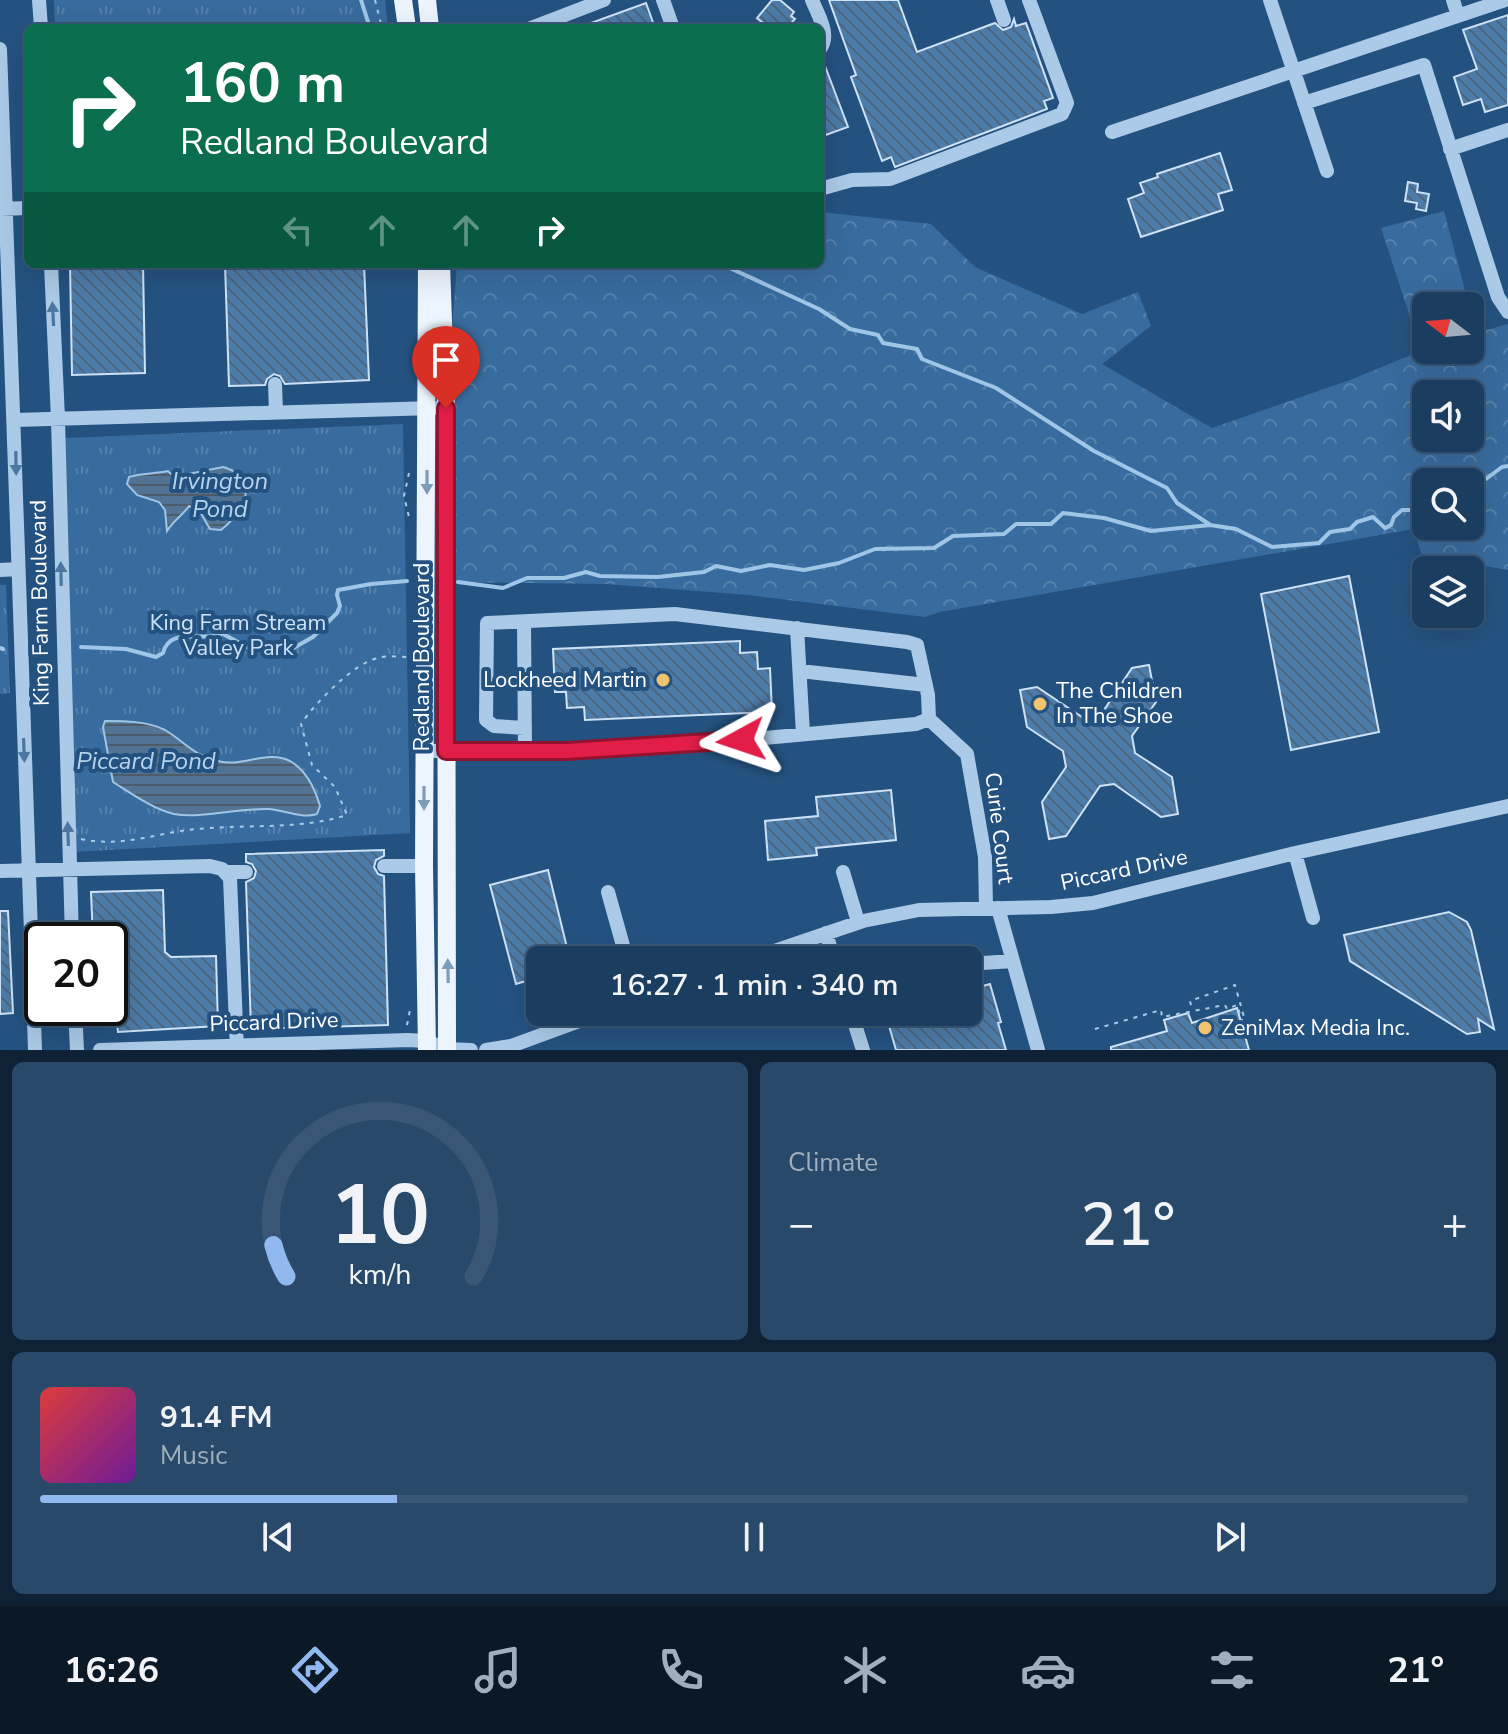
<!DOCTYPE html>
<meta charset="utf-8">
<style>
body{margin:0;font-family:"Nunito Sans",sans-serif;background:#284969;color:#f1f3f6;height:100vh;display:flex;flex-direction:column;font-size:30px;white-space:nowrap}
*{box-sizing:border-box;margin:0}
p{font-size:26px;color:#a0aebd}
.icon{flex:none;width:44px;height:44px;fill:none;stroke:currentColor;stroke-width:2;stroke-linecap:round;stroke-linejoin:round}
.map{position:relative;height:1050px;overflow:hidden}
.details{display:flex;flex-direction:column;gap:12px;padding:12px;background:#0f2235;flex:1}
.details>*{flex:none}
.guide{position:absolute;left:24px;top:24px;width:800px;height:244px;border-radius:12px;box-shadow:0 8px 32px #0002,0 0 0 2px #395775;background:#0b6e4f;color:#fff;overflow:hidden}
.needle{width:52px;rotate:286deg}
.fabs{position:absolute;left:1412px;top:292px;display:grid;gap:16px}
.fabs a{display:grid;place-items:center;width:72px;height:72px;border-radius:12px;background:#1b3e60;box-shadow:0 8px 32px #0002,0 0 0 2px #395775;font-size:40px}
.speed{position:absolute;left:24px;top:922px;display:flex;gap:16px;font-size:40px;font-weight:700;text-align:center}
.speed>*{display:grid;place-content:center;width:104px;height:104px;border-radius:50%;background:#1b3e60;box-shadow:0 8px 32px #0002,0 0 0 2px #395775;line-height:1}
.speed .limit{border:4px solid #111;border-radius:12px;background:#fff;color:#111}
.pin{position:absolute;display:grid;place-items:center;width:68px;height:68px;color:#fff;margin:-82px -34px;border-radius:50% 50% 50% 0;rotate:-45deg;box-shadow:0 0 8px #0007}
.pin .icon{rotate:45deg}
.me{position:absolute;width:88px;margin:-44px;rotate:265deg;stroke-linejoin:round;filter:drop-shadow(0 0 6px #0008)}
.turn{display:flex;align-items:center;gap:28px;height:168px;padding:0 24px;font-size:36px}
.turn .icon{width:104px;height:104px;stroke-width:2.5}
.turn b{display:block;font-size:56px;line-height:68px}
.lanes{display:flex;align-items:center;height:76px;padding:0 24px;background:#0003;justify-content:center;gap:40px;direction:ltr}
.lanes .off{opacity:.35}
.big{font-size:60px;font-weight:600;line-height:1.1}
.details .card{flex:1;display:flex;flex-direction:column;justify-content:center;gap:12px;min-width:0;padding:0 28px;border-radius:12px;background:#284969}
.details .dial{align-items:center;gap:0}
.dial svg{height:208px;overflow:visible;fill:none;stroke:#395775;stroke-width:7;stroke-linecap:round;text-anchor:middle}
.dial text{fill:#f1f3f6;stroke:none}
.song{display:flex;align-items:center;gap:24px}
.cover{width:96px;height:96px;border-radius:12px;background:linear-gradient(135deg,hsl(0 70% 55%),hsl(280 70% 35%))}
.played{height:8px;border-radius:4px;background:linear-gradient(90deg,#90b9f0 25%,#395775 25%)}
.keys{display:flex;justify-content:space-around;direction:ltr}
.heat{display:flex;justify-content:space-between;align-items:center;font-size:44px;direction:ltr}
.details .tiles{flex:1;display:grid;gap:12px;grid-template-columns:1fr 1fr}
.card:last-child{grid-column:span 2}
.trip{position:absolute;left:526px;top:946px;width:456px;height:80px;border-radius:12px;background:#1b3e60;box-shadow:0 8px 32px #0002,0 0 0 2px #395775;font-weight:600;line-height:80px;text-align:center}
.tabs{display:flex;height:128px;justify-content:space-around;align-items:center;background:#0b1926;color:#a0aebd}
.tabs .icon{width:56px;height:56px}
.tabs .current{color:#90b9f0}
.tabs b{font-size:36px;color:#f1f3f6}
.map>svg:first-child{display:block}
</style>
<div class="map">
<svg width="1508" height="1050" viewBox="0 0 1508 1050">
<defs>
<pattern id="forest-crowns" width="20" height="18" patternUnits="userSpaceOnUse" patternTransform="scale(2)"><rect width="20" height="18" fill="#386c9e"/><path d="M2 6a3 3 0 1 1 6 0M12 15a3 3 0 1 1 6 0" fill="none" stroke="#5682ad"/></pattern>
<pattern id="park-tufts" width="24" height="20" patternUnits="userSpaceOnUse" patternTransform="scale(2)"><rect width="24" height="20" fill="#386c9e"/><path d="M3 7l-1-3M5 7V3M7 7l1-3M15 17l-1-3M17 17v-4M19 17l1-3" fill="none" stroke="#5682ad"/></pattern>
<pattern id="water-rules" width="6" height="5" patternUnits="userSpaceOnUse" patternTransform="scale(2)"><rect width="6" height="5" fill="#527394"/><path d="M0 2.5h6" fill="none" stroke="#4e5c69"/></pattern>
<pattern id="building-back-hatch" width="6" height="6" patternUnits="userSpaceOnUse" patternTransform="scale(2)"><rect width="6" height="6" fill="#4c7ca9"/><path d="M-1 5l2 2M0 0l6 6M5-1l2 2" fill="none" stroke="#4c667f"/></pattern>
</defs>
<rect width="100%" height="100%" fill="#245280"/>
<path fill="url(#forest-crowns)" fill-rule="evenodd" d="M1444 211 1469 306H1426V350H1470V310L1476 333 1508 324V570L1473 564 1468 570H1426L1414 529 940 612 925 617 749 595 607 584 444 582 446 408 457 264H820V212L931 224 975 267 1082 314 1138 292 1151 326 1102 364 1212 428 1350 380 1421 351 1381 228ZM1426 394H1470V438H1426ZM1426 482H1470V526H1426Z"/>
<path fill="url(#park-tufts)" d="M54 0H385L388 28H55Z
M403 424 410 833 74 852 65 438Z
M0 585H6L10 693 0 694Z"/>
<path fill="url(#water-rules)" stroke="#9fc5e7" stroke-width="2" d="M223 467C263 479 243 512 221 530L210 529 199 510 189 506C185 513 173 521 167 531L165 510 159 502 137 495 127 484 129 477C141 473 154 474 168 471L174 477Z
M105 721C124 721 148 721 165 730 185 742 193 755 218 761 243 768 266 749 290 761 306 770 315 789 320 806L317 814C301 819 285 810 268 809 240 808 199 819 174 814 153 809 132 794 113 782L103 727Z"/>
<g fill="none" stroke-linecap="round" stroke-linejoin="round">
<path stroke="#9fc5e7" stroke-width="4" d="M361 0 370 28
M721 264 819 309 850 329 878 335 883 343 917 349 922 359 996 388 1094 451 1167 488 1177 503 1209 524
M1465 482 1476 478 1486 479 1502 467 1508 466
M458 582 503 588 527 578H564L586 572 600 576 658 577 704 572 716 566 741 571 770 565 804 570 839 563 875 549 934 548 953 536 1004 534 1016 524H1051L1063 513 1104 518 1151 531 1210 525 1236 529 1272 547 1319 543 1330 532 1350 529 1357 522 1373 517 1385 528 1391 525 1394 517 1402 510H1420L1426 506
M81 647 126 649 156 657 163 653C170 626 202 642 223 634L253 650 288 651 313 637 337 613 340 606 337 595 338 590 371 584 407 581
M0 648 3 649"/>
</g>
<path fill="url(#building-back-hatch)" stroke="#cee2f5" stroke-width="2" d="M772 0H780L794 12 791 16 795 19 787 28H769L757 18Z
M829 0H898L917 52 995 23 1003 30 1011 27 1014 19 1016 26 1026 23 1053 98 1044 101 1047 109 895 167 891 157 882 161 851 77 856 75Z
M646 3 655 28H580V27Z
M1508 15V105L1485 112 1481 99 1463 105 1454 77 1477 69 1463 30Z
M822 58 848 127 820 137V59Z
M1220 153 1232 190 1218 194 1223 210 1141 237 1128 199 1144 193 1140 183 1158 177 1157 174Z
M1408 182 1418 184 1417 192 1429 194 1426 211 1416 209 1417 203 1405 201Z
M70 264H143L145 373 72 375Z
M225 264H364L369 380 285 384 280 376 274 374 267 379 265 385 229 386Z
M1349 576 1379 732 1291 750 1261 594Z
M740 641V653L757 652 758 669 770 668 772 712 585 720 584 707 567 708 566 692H555L553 649Z
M1149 665 1156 702 1132 736 1135 753 1172 777 1178 814 1161 817 1114 784 1100 786 1066 836 1049 839 1042 802 1066 767 1063 751 1027 727 1020 690 1037 687 1085 719 1100 716 1132 668Z
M891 790 896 840 816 848 817 855 768 860 765 821 818 816 816 797Z
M384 850V856L376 860 374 867 378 874 384 876 388 1025 251 1029 246 882 254 878 256 871 252 864 246 862V854Z
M548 870 570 960H540V977L516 984 490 885Z
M163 890 165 952 171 957 216 956 218 1026 118 1032 117 1025 110 1015V940H93L91 892Z
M0 911H8L13 1013 0 1014Z
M1449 912 1467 922 1471 930 1494 1029 1478 1019 1480 1032 1467 1034 1350 961 1344 935Z
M990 984 1001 1022 998 1023 1006 1050H896L885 1012H968V990Z
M1237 1008 1249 1050H1111V1047L1167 1031 1164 1020 1188 1013 1192 1023Z"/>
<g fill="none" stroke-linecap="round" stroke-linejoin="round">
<path stroke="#abcae7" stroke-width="2" stroke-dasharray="4 6" stroke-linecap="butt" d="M375 0 382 28
M409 473 404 496 410 521
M81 839C125 848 157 832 198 829 248 824 300 830 347 815L335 787 312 765 301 724C315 703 354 663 378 658 387 655 400 657 410 657
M407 1025 410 1010
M1095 1029 1161 1010 1162 1017 1225 1005 1227 1009 1237 1005 1247 1036 1249 1035 1235 985 1190 1001 1192 1010"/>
<path stroke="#abcae7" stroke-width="14" d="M39 0 41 28
M663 0 673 28
M812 0C818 15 831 35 820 49
M997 0 1004 20
M1270 0 1327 171
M1453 0 1458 16
M531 28 604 0
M0 49C11 383 25 716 35 1050
M1304 103 1424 65 1498 297 1508 312
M1112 132 1505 0
M1450 149 1508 130
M820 189 852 180 890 179 1062 114 1067 103 1029 0
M0 209 28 208
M51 264 58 419 72 940
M275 384 276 412
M15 420 434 408
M0 570 18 569
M524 622 525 751
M797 628 803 734
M800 671 926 685
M929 719 967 754 985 857 986 908
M425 751H567L710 743 916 724 929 719 928 695 917 645 907 642 675 614 487 623 486 720 494 726 525 728
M1295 853 1313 918
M384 866H424
M0 871 210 866 222 869 230 878 237 1050
M227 872H246
M843 872 858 922
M608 892 627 960
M998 908 1038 1050
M826 933 834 960
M748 960 863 921 919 910 1051 907 1093 903 1295 853 1508 806
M968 964 1013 961
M75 1008 77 1050
M851 1012 863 1050
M100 1050 408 1040 426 1041 447 1049 471 1050
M486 1050 511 1046 604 1012"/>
<path stroke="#ecf4fd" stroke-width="18" d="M403 0 407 28
M427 0 430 28
M427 264 424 866 427 1050
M441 264 446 408 447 1050"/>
</g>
<defs><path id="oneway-solid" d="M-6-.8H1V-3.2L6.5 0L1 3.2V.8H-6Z" transform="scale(2)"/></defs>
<g fill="#4c769f">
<use href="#oneway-solid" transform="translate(53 314) rotate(-93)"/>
<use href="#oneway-solid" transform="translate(16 463) rotate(89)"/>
<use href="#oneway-solid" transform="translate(61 574) rotate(-91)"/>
<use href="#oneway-solid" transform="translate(24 750) rotate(88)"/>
<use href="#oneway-solid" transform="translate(68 834) rotate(-92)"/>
</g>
<g fill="#7e9bb8">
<use href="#oneway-solid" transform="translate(427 482) rotate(90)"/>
<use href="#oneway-solid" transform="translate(424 798) rotate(90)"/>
<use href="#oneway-solid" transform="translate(448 971) rotate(-91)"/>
</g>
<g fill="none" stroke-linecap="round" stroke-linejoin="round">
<defs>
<path id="route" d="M446 408V751H567L741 740"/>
</defs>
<use href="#route" stroke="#92132f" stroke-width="20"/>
<use href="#route" stroke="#e11d48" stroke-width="14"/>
</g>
<g fill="#f1c36e" stroke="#245280" stroke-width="3">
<circle cx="663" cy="680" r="8"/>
<circle cx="1040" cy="704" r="8"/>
<circle cx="1205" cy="1028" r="8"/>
</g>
<g text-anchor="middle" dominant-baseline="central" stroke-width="8" stroke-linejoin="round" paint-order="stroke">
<g font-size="22" fill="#fff" stroke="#245280">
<text transform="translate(40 603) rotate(-91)">King Farm Boulevard</text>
<text transform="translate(422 657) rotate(-90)">Redland Boulevard</text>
<text transform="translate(999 828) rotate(83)">Curie Court</text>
<text transform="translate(1124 870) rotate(-12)">Piccard Drive</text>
<text transform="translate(274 1022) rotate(-2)">Piccard Drive</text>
</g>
<g font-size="22" fill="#cee2f5" stroke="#245280">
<text x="238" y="623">King Farm Stream<tspan x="238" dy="25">Valley Park</tspan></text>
</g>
<g font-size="22" fill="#fff" stroke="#245280" text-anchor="start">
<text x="647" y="680" text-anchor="end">Lockheed Martin</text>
<text x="1056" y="691">The Children<tspan x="1056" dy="25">In The Shoe</tspan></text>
<text x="1221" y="1028">ZeniMax Media Inc.</text>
</g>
<g font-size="24" font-style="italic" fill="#b6d3ee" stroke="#245280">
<text x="220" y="481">Irvington<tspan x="220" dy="28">Pond</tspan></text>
<text x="146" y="761">Piccard Pond</text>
</g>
</g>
</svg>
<div class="fabs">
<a><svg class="needle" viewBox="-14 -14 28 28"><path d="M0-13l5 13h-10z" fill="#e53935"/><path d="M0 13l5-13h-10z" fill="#a0aebd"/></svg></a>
<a><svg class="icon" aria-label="sound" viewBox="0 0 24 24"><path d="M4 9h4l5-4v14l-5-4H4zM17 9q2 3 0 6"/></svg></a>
<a><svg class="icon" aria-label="search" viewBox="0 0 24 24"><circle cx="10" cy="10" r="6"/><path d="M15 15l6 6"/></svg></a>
<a><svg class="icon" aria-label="layers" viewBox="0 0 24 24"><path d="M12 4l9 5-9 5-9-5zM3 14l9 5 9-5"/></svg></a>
</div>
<div class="speed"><div class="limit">20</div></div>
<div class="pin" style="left:446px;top:408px;background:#d93025"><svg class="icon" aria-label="arrive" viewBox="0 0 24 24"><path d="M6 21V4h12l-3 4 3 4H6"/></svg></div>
<svg class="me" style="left:741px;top:740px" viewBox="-20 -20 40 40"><path d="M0-17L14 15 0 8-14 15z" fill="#e11d48" stroke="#fff" stroke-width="4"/></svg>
<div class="trip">16:27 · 1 min · 340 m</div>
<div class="guide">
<div class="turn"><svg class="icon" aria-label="right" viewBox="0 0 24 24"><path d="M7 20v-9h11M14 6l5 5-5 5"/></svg><div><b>160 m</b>Redland Boulevard</div></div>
<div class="lanes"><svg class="icon off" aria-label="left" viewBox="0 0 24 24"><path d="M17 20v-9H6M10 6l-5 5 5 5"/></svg><svg class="icon off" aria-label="ahead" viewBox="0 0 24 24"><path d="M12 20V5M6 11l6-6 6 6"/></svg><svg class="icon off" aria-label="ahead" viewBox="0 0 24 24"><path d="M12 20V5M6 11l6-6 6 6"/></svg><svg class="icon" aria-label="right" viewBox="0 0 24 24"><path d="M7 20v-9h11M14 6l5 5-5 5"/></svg></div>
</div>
</div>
<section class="details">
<div class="tiles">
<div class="card dial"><svg viewBox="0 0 100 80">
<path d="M14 69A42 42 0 1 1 86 69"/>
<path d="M14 69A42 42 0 0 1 9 57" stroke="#90b9f0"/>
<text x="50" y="56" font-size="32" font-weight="700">10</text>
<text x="50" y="72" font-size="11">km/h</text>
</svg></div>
<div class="card"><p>Climate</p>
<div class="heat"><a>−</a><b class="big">21°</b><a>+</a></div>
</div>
<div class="card">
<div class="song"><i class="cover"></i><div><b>91.4 FM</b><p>Music</p></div></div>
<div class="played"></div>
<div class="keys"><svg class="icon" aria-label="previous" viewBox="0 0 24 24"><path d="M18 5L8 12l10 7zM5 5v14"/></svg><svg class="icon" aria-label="pause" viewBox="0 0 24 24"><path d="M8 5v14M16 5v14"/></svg><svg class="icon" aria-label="next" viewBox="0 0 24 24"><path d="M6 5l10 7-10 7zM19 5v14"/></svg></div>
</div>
</div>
</section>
<nav class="tabs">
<b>16:26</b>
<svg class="icon current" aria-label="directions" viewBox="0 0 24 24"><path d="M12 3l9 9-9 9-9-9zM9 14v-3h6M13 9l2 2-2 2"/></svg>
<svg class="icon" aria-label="music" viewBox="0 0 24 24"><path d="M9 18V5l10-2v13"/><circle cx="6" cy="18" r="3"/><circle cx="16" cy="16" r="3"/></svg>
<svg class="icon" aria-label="phone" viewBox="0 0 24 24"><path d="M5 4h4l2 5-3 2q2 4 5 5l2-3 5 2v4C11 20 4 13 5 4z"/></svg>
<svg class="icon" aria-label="climate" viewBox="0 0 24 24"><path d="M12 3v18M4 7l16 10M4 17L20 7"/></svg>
<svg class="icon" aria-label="car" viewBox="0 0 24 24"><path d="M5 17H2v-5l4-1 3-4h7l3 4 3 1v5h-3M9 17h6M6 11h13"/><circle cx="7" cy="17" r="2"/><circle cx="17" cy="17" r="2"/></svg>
<svg class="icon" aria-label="filters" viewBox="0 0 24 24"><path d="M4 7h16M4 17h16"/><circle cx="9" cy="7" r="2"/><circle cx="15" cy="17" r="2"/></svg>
<b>21°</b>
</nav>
